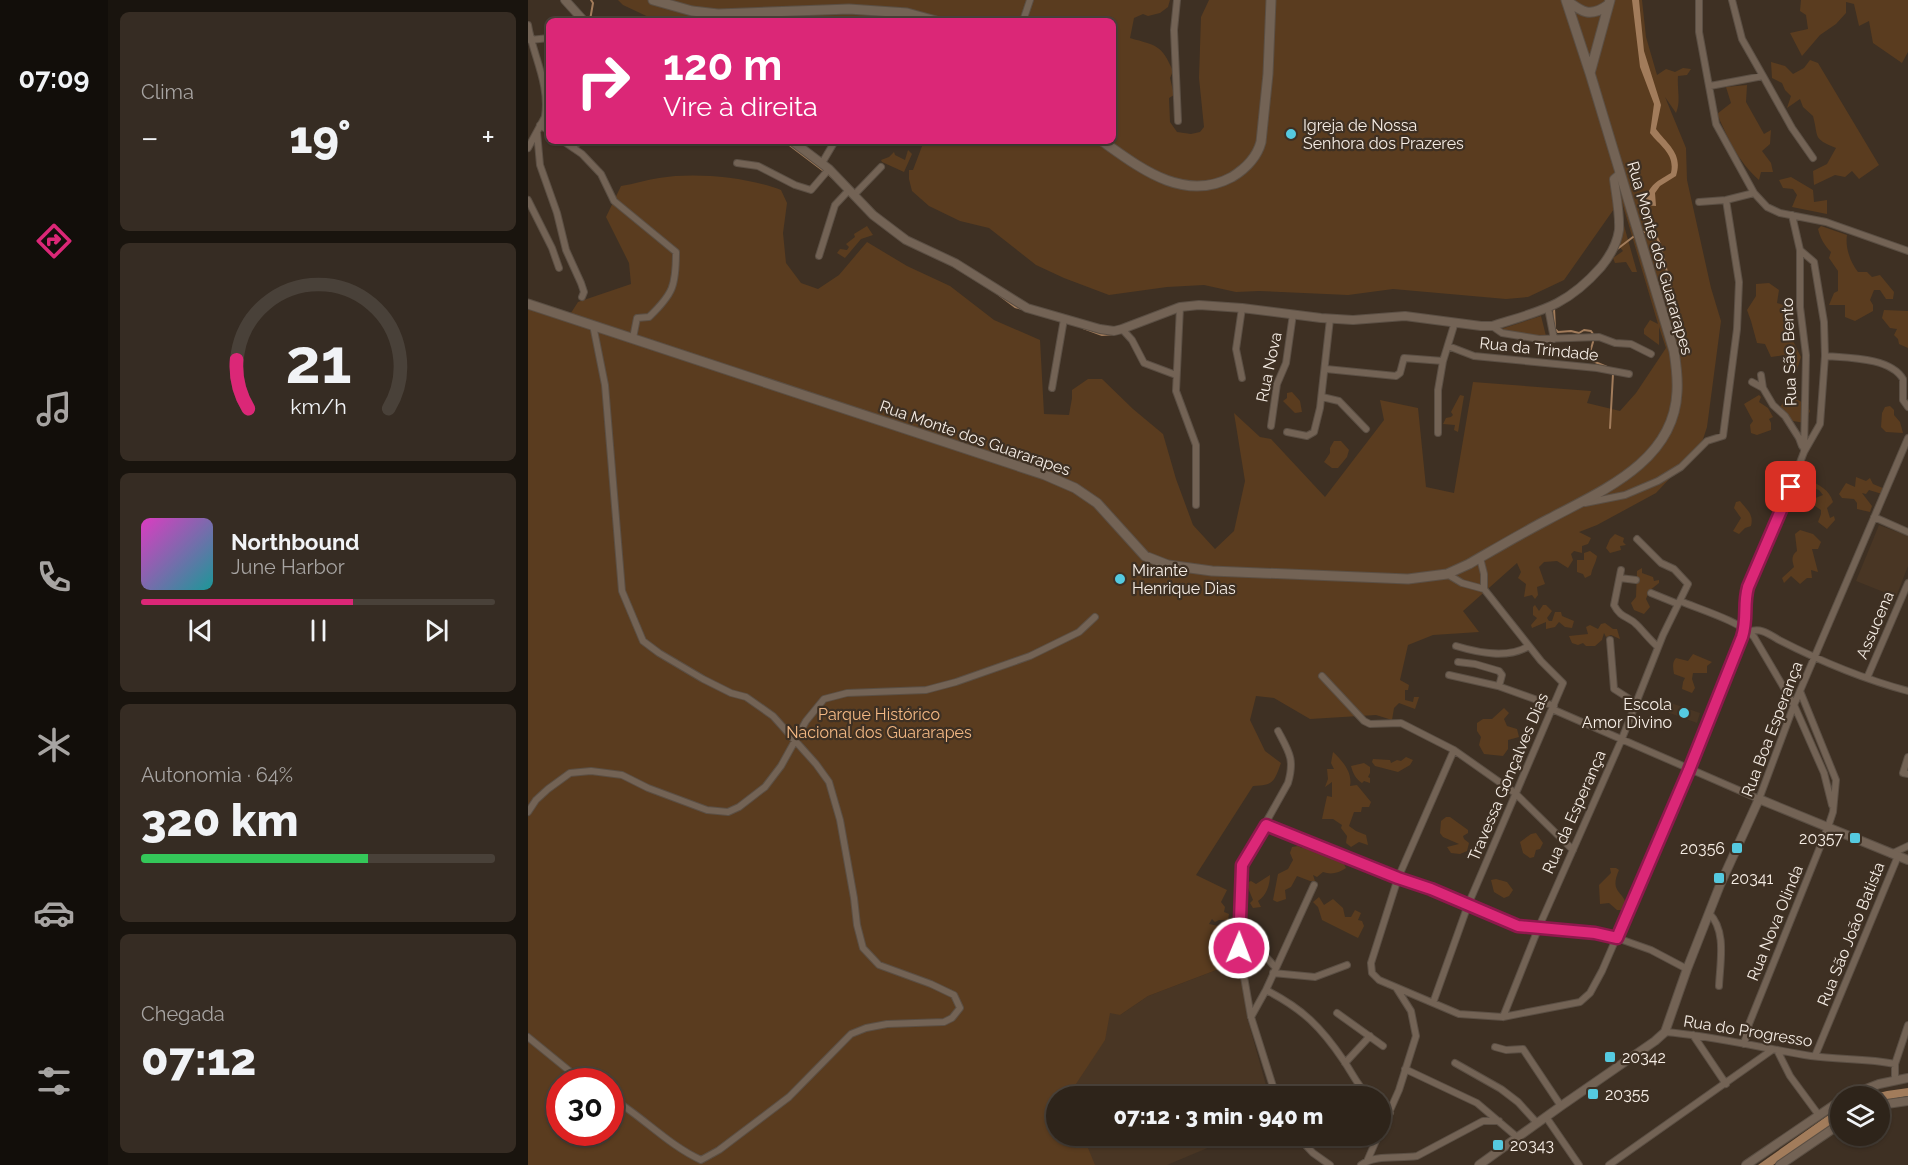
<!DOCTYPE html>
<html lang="pt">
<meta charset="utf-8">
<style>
body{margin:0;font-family:Raleway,sans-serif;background:#362c23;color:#f1f3f6;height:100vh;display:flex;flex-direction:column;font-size:22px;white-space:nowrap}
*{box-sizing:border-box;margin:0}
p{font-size:20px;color:#a7a4a2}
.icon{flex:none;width:33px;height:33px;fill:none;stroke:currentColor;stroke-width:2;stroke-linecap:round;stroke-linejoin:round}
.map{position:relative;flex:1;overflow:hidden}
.side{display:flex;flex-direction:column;gap:12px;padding:12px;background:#19140e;width:420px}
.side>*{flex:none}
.guide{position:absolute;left:18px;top:18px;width:570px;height:126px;border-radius:9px;box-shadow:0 2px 4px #0004,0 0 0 2px #494139;background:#db2777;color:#fff;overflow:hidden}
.buttons{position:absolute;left:1302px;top:1086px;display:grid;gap:12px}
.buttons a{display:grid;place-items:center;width:60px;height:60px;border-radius:50%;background:#2e241a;box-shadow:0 2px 4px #0004,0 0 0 2px #494139;font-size:30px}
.speed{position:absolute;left:18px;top:1068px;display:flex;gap:12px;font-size:30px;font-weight:700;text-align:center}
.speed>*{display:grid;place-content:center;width:78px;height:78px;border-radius:50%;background:#2e241a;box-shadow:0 2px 4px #0004,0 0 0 2px #494139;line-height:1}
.speed .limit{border:9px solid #d22;background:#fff;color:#111}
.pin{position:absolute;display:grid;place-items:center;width:51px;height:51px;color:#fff;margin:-26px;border-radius:12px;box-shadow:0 3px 9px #0006}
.me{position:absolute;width:66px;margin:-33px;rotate:1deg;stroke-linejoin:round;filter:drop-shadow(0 0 4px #0008)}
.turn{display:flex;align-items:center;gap:21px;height:126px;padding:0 18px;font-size:27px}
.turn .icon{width:78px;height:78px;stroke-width:2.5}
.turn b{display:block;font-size:42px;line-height:51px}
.big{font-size:45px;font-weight:800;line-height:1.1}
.side .card{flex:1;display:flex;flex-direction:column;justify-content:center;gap:9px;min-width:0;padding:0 21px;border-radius:9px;background:#362c23}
.side .dial{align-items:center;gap:0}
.dial svg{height:156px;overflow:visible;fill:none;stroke:#494139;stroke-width:7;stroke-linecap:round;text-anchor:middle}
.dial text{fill:#f1f3f6;stroke:none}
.song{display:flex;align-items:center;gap:18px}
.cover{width:72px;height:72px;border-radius:9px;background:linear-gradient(135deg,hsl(310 70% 55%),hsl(180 70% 35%))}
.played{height:6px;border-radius:3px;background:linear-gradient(90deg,#db2777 60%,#494139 60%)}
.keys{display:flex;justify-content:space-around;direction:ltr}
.heat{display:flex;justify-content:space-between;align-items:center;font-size:33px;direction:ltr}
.charge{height:9px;border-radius:4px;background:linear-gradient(90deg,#34c759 64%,#494139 0)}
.trip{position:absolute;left:518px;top:1086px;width:345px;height:60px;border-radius:30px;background:#2e241a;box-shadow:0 2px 4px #0004,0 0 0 2px #494139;font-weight:800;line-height:60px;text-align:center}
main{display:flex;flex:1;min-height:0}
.tabs{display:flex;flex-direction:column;width:108px;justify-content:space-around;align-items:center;background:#120e0a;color:#a7a4a2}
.tabs .icon{width:42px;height:42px}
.tabs .selected{color:#db2777}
.tabs b{font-size:27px;color:#f1f3f6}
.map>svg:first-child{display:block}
</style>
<main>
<nav class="tabs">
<b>07:09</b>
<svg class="icon selected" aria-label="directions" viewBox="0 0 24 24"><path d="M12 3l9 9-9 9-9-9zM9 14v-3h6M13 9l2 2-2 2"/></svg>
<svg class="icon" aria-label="music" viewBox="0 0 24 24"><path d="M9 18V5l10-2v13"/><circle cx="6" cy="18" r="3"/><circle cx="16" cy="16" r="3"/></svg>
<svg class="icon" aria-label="phone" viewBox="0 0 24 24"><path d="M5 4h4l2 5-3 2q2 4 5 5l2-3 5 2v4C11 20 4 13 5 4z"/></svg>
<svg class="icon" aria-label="climate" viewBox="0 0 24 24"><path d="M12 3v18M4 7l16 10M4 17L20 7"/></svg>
<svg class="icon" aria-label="car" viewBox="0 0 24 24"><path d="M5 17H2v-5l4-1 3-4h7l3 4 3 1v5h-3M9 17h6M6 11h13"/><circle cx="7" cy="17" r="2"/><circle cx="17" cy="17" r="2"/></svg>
<svg class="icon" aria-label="filters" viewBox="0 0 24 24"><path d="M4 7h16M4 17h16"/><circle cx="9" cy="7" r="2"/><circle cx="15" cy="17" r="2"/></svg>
</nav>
<section class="side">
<div class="card"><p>Clima</p>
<div class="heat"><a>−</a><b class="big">19°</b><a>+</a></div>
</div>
<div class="card dial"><svg viewBox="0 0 100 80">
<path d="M14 69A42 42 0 1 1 86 69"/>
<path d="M14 69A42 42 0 0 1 8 44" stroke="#db2777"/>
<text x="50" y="56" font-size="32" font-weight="700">21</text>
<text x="50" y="72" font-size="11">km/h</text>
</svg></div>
<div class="card">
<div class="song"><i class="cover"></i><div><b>Northbound</b><p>June Harbor</p></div></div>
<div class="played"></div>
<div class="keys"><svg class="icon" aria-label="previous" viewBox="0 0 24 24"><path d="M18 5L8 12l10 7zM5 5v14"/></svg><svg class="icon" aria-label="pause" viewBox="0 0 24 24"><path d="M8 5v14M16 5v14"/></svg><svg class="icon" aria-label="next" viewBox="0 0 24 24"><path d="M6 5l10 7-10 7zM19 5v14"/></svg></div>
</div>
<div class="card"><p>Autonomia · 64%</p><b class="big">320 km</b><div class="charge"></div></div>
<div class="card"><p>Chegada</p><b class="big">07:12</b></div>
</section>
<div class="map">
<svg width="1380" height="1165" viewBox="0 0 1380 1165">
<rect width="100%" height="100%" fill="#3e3023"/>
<path fill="#493624" d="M1351 525 1380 536V566L1368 597 1328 581Z
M1143 703 1172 713 1169 723 1139 712Z
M712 961 719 1017 741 1096H534L582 1012 592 1015 620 996Z
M552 1136H708L639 1165H565Z"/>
<path fill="#5a3c1f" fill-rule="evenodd" d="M90 0H642L640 7 632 13 620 16 615 14 606 18 602 38C629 46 633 44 645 71L642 78 646 95 641 98 642 122 649 132 663 134 672 132 676 127 671 78 673 17 681 0H1114L1118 37 1129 75 1138 69 1147 72 1155 68 1163 69 1159 75 1150 76C1149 89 1153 102 1148 113L1137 97 1158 148 1159 180 1183 288 1193 321 1179 427 1173 445 1128 493 1069 525 1051 532 1063 538 1060 544 1054 546V553L1046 551 1043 554 1045 560 1040 568 1029 561 1016 562 1011 567 1017 584 1009 587 1010 595 1007 599 1004 595 996 597 998 584 990 578 993 572 989 563 935 611 951 632 905 635 880 645 872 680 881 685 880 690H877V700L885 702 886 697H891L887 709 871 703 866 708 864 720 848 715 782 719 746 698 728 696 722 720 737 751 753 763C746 782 746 785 725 786L668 875 699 890 693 902 697 907 696 912 701 914 700 920H691L687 922 684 919 681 924 710 930 712 961 620 996 592 1015 582 1013 577 1040 540 1096H528V1136H555L567 1165H0V304L41 316 50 302 103 284 101 263 78 217 93 186C106 184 118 180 131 178 167 172 219 177 253 190L259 203 255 233 258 263 273 283 290 289 311 275 339 242 379 266 422 286 466 320 512 340 516 414 541 415 544 398V390L560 379H574L605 409 635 434 648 479 665 525 687 549 706 531 717 481 706 413 732 437 743 439 797 497 856 420 852 400 890 408 898 487 926 493 945 382 1063 391 1059 403 1092 411 1108 393 1138 348 1131 327V345L1116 334V329L1122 320 1130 324 1093 199 1036 280 1000 297 978 299 865 289 820 295 731 291 708 292 676 285 639 287 581 295 536 278 508 265 461 228 432 221 401 206 384 191 381 179V170H385L396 141H585V21H129L95 5ZM32 1082H82V1132H32Z
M1273 0H1380V52L1374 63 1345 43 1341 21 1331 26 1326 4 1318 2V13L1308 24 1292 35 1274 56 1262 33 1280 29 1278 15 1272 11Z
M1282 60 1290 63 1351 165 1331 179 1324 171 1317 177 1307 175 1286 185 1285 171 1299 164 1308 148C1284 138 1291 138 1285 116L1275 107 1272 99 1259 108 1263 96 1257 90 1254 83 1244 78 1243 62 1257 66 1265 74 1276 68Z
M1219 85 1218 102 1236 134 1243 130 1242 144 1234 151 1243 163 1245 172H1233L1231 180C1209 160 1201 140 1189 114L1203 103 1198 87Z
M380 150 384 154 376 172 354 162 353 160 361 157 366 152 367 155 377 160Z
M1263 177 1285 190 1286 202 1299 200V214L1264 207 1269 195 1265 189 1255 188 1251 180Z
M1095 222 1109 272H1104L1098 262 1087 263 1085 258 1095 251 1091 246Z
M339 226 345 235 333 239 317 258 309 253 312 249 319 250 321 247 318 244 327 237 326 234Z
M1293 226 1319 235C1317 247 1322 262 1330 272H1339L1344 277 1352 275 1366 292 1365 299H1358L1352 290H1346L1342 300 1345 305V311L1327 321 1317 317V305H1301L1306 293 1310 291V271L1301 258 1303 252C1297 246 1292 238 1290 229Z
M1241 283 1251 290 1249 303 1266 308 1261 333 1273 357 1268 372 1261 374 1257 355 1243 357 1237 344 1229 343 1223 321 1219 310 1228 296V284Z
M1356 310 1380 311V348L1371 344 1370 339 1366 335 1369 329 1362 328 1354 318Z
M1013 316 1018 336 1013 337 970 330Z
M764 392 772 401 774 412 767 413 755 401 759 398V393Z
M932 395 936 396 930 432 926 430 927 425 915 424 918 418 923 417 925 415 923 412Z
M1231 395 1233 397 1231 402 1240 408 1245 417 1241 419 1243 423V430L1229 435 1223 433 1222 425 1225 421 1216 404Z
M1261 395 1279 405 1282 411 1277 423 1265 421 1252 407Z
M1362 406 1366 410V415L1372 422 1375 433 1358 432 1353 427 1354 413 1357 407Z
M806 441H813L821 450 819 457 810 468H804L796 462 802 453V448Z
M1328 477 1338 481 1342 478 1345 484 1357 489 1354 494 1341 490 1338 494 1334 493 1344 506 1342 512 1329 509V503L1326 499 1314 498 1311 494 1318 483 1327 487Z
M1279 479C1291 485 1301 489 1305 502L1299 508 1302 518 1306 516 1307 520 1299 529 1290 522 1293 514V510L1273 497 1276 492 1285 499 1295 495 1291 490 1275 485Z
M1212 501C1219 510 1226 514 1223 526L1217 528 1211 534 1205 531 1213 518 1206 508 1208 502Z
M1272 530 1285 534 1293 542 1290 549H1284L1290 572 1283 570 1284 578H1279L1272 584 1263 576 1256 583 1254 578 1266 567C1264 560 1263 556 1269 551L1267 534Z
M1087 534 1096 538 1095 542 1098 545 1092 546 1093 550 1082 553 1078 548 1082 539Z
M1062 551 1069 556C1068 563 1064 568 1063 575L1057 578 1055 574 1049 572V560H1056V553Z
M1114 568V573L1125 577 1126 581 1131 580V583L1121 591 1118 599 1122 607 1116 614 1106 610 1103 603 1108 597 1109 571Z
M1007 605 1011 611 1015 605H1018L1024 611 1019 618 1021 621H1024L1027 612H1033L1034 616 1046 621 1044 628 1037 627 1031 622 1027 627 1018 629V622L1004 628 1003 625 1009 618 1005 615V607Z
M1077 623 1085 629H1089L1092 639 1083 635 1078 637 1076 633 1074 640 1067 646H1058L1055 643 1050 645 1044 643 1041 636 1060 634 1058 627 1062 625 1070 629 1073 624Z
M1165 654 1184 662 1179 666V673H1165L1164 679 1167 688 1164 693 1154 689 1155 682 1157 678 1146 674C1145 668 1144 662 1148 658L1160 661Z
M976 708 981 713 976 719 979 726 989 729 991 737 980 740V749L975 756 956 754 951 745 953 737 949 731V723L955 719H964Z
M805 752C814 760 825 773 822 786L829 785 843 802 841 807H834L833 812H826L821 826 828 831 838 835 840 845 831 842 823 847 818 843 819 836 813 828 814 825 805 819H794L799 796 804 797V782L797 787 800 779 799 769H806L803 763Z
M878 757 885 760 882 765 870 772 847 766 844 762 845 759 862 760 863 763 869 760 873 761Z
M836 763 842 767V773L840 777 842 778V783L836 781 834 783C828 779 825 774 823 766Z
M918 817H922L940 830V833L935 836 936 839 941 843 939 851 932 854 923 853 919 847 931 844 915 837 912 833 913 821Z
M1008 833 1015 843 1012 849 1008 850 1006 857 1002 858 995 853 992 842 1003 834Z
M788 839 789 851 792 847 802 858 821 850 815 862 818 868C811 873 803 875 795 872L789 877 785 875 787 881H782L769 876 763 887 757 890 758 899 749 902 745 900 750 874 760 869 765 860 762 853 764 847 770 846 774 848 777 842Z
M1082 868H1088L1091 870C1081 893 1095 890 1099 906L1096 910H1089L1081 903 1072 904 1071 885 1083 873Z
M742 875C742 885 738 896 730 901L733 907 725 908 722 903 725 900 718 883 723 881 728 884Z
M968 879 979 882 985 890 981 896 976 898 966 892 963 880Z
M791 897 796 905 805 899 815 908 817 917H823L827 910 833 913 830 920 834 921 836 926 830 938 794 920 790 907 785 902Z"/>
<path fill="#a27c5b" d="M1104 0H1111L1116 51 1133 105 1128 129C1141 146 1155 154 1148 176L1132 186 1127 193 1128 206 1116 205C1121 185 1126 183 1143 173 1147 154 1133 147 1122 133L1126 104 1112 67Z
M1380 1088V1096L1352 1101V1096H1339L1359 1091Z
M1312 1108V1119L1245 1165H1230L1302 1114Z"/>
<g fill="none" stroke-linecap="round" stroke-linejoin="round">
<path stroke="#a27c5b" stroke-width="2" d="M62 20 65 3 63 0
M256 141 305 178
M1116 232 1121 230 1126 231 1132 244 1143 288
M1088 250 1105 237
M471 295 487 307 494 309
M1026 308 1027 329 1030 332 1043 331 1051 333 1056 330 1063 331 1065 334
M555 328 574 335 587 334
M1065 342 1060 359 1079 367
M1082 428 1085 374"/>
<defs>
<path id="minor" d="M649 0 646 30 650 121
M1171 0V32L1188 124 1226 193 1239 207 1252 213 1298 222 1380 251
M1204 0 1214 39 1235 76
M495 21 502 0
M0 25C5 56 22 84 17 116
M2 40 21 38
M1182 86 1235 76 1264 128 1285 158
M12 125 21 131
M9 132 12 165 29 213 38 250 53 283 56 292 54 297
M35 141 54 154 73 174 86 201 148 252C148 286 145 294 121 317L109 318 105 338
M0 148 18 115
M45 148 47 144 54 141
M209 163 230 166 267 185 283 190 301 169
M294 163 307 141
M326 195 353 167
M0 200 24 248 31 268
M1171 202 1198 200 1226 193
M1272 250 1286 262 1296 322 1297 356 1292 424 1276 452
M291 256 307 205 321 190
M652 307 648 391 668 445V505
M714 308 708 349 714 378
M1020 308 1026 339
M65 325 77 385 94 591 115 641 131 653 175 679 203 693 218 697 245 716 288 764 301 782 312 820 326 898 329 925 335 948 351 965 403 984 426 995 432 1008 424 1018 416 1022 359 1024 338 1028 323 1034 261 1097 191 1150 173 1160C140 1145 114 1116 82 1097
M964 326 974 333 1011 339 1071 337 1087 343 1103 344 1123 354
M594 329 604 340 616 363 648 375
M920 346 946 356 1069 368 1101 374
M1297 356C1319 358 1362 357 1375 379V400L1380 407
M798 369 868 376 872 373 876 358 915 361
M1233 375 1235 388 1245 405 1257 416 1271 438 1274 446
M1224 382 1235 388
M524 388 536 319
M794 397 811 401 838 429
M743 426 749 384 758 363 765 314
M759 432 779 436 786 432 792 408 802 319
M910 433V390L915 361 927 322
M1057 503 1097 495 1130 481 1153 467 1179 441 1195 436 1209 329 1211 282 1198 200
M1346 517 1380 532
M952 558 956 574V588
M1093 570 1086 605C1093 619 1101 616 1109 625 1116 632 1122 640 1130 647
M1092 578 1108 580
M1123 593 1150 604
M1152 601C1171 609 1214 622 1226 637L1266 705 1296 773 1304 805
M1221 632C1232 627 1241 634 1251 640 1292 661 1335 679 1380 691
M1082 640 1086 689 1108 703
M928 646C951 653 980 659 1001 646
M930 662 947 664 971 671 974 675 971 686
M921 675 970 686 1026 706
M794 676 836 721 842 724 873 723 926 750 987 793 1045 850
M1339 678 1380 583
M1024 709 1231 799 1266 705 1380 438
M926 750 870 878 843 963 844 973 851 980 931 1014 975 1017 1052 1002 1062 993 1074 971 1161 770 1206 656 1218 622 1217 597 1219 587 1255 507 1276 452 1278 355 1272 307V250L1264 215
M1380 757 1375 773 1380 774
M0 812 8 800 20 789 42 773 63 771 94 775 120 788 179 810 200 812 211 807 237 787 253 766 278 721 296 699 319 693 398 690 428 682 502 656 551 632 567 617
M737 825 870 878 903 889 990 926 1067 933 1089 938 1123 950 1159 969
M1363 854 1380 846
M1181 913C1199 931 1192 962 1191 986
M711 926 747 967
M745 973 787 977 819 965
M738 990C775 1009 793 1027 816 1061 824 1073 830 1086 840 1096
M905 1003 940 905 1035 683 1013 661 956 589 934 583 919 574
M809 1013 855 1046
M723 1017 738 990 786 885
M975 1017 1010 929 1093 741 1135 635 1160 584 1146 569 1133 563 1109 539
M1137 1032C1186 1036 1234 1048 1283 1056 1311 1060 1339 1058 1367 1064
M1165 1035 1198 1084
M0 1037 55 1082
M1216 1044 1221 1024 1300 827 1305 812 1308 780 1272 691
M967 1047 978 1050 995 1049 1033 1106
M1249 1050 1262 1076 1290 1114
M1287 1056 1370 856
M817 1063 842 1036
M927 1063 973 1089 990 1102 1009 1123
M877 1069 949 1103 989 1137
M1367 1080V1064L1380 1025
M748 1096 723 1017 711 948V926L714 865 760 783C767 759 761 752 750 731
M852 1106 862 1113
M1018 1117 1051 1165
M852 1133 871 1090 888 1036 883 1011 869 989
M769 1136 785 1153 802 1165
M840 1159 850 1136
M833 1165C847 1154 871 1159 889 1156L955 1121H971
M1081 1165 1244 1050"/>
<path id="tertiary" d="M37 0 56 21
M264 141 301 169 345 215 378 240 427 263 499 308 572 329 586 331 594 329 652 307 671 305 714 308 793 318 825 320 877 316 953 326H964C1012 311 1038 307 1073 267 1082 256 1089 244 1091 230 1092 213 1088 195 1086 179L1092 174
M1320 1096 1351 1084 1380 1078
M1352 1105 1380 1101
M951 1165 1033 1106 1127 1041 1137 1032 1159 969 1192 885 1231 799 1380 860
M1218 1165 1312 1101
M1252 1165 1312 1124"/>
<path id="secondary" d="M125 0 164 11 190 14 321 9 379 13 408 21
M1038 0C1054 12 1062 18 1080 5
M1062 73 1082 0
M574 141C612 168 656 203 704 177 717 169 729 157 733 142L740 74 743 0
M0 304 517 475 547 488 569 503 617 556 640 565 684 571 880 579 919 574 941 564C967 549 994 533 1021 519 1073 491 1146 462 1149 392 1150 378 1148 364 1146 351L1062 73 1038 0"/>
</defs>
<use href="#minor" stroke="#5b4f44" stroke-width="8"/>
<use href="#tertiary" stroke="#5b4f44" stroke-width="10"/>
<use href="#secondary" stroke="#5b4f44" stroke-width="11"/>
<use href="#minor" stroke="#736355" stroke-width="6"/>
<use href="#tertiary" stroke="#736355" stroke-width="8"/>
<use href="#secondary" stroke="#736355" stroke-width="9"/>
</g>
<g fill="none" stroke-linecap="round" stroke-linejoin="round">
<defs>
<path id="route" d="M711 948 714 865 738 825 870 878 903 889 990 926 1067 933 1089 938 1161 770 1214 637C1220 618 1215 605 1220 587L1263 487"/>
</defs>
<use href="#route" stroke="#8e194d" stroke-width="15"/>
<use href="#route" stroke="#db2777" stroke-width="10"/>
</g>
<g fill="#55cae0" stroke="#3e3023" stroke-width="2">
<circle cx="763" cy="134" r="6"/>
<circle cx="592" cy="579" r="6"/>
<circle cx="1156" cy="713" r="6"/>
<rect x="1321" y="832" width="12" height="12" rx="3"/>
<rect x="1203" y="842" width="12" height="12" rx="3"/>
<rect x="1185" y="872" width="12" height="12" rx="3"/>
<rect x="1076" y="1051" width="12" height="12" rx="3"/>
<rect x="1059" y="1088" width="12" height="12" rx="3"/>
<rect x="964" y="1139" width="12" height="12" rx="3"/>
</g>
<g text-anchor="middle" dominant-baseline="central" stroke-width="4.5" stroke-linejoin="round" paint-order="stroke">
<g font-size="16" fill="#f6ede5" stroke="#3e3023" text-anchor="start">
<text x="775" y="125">Igreja de Nossa<tspan x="775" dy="18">Senhora dos Prazeres</tspan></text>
<text x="604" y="570">Mirante<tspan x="604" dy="18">Henrique Dias</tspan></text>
<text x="1144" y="704" text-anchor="end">Escola<tspan x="1144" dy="18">Amor Divino</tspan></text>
<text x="1315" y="838" text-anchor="end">20357</text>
<text x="1197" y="848" text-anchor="end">20356</text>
<text x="1203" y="878">20341</text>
<text x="1094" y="1057">20342</text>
<text x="1077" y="1094">20355</text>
<text x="982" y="1145">20343</text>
</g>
<g font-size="16" fill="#f6ede5" stroke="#3e3023">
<text transform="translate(1132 258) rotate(74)">Rua Monte dos Guararapes</text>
<text transform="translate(1011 349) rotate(6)">Rua da Trindade</text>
<text transform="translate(1261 352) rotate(-92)">Rua São Bento</text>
<text transform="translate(741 367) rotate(-78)">Rua Nova</text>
<text transform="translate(447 438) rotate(19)">Rua Monte dos Guararapes</text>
<text transform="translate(1347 625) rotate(-67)">Assucena</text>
<text transform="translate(1244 729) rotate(-69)">Rua Boa Esperança</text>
<text transform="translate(980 777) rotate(-67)">Travessa Gonçalves Dias</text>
<text transform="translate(1046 812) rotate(-66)">Rua da Esperança</text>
<text transform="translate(1247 923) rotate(-68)">Rua Nova Olinda</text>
<text transform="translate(1323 934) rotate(-68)">Rua São João Batista</text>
<text transform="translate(1220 1031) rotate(9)">Rua do Progresso</text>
</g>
<g font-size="16" fill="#f3b884" stroke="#3e3023">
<text x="351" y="714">Parque Histórico<tspan x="351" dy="18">Nacional dos Guararapes</tspan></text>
</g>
</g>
</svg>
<div class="buttons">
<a><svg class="icon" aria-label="layers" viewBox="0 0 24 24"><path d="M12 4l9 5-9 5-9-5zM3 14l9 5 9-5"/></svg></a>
</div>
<div class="speed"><div class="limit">30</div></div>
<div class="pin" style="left:1263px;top:487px;background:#d93025"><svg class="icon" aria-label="arrive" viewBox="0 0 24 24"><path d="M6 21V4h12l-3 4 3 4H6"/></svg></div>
<svg class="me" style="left:711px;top:948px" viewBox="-20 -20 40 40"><circle r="17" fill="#db2777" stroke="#fff" stroke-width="3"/><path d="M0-11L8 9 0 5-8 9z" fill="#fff"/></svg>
<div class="trip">07:12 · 3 min · 940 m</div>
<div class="guide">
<div class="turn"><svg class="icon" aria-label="right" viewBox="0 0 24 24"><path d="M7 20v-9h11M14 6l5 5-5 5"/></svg><div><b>120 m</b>Vire à direita</div></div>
</div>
</div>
</main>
